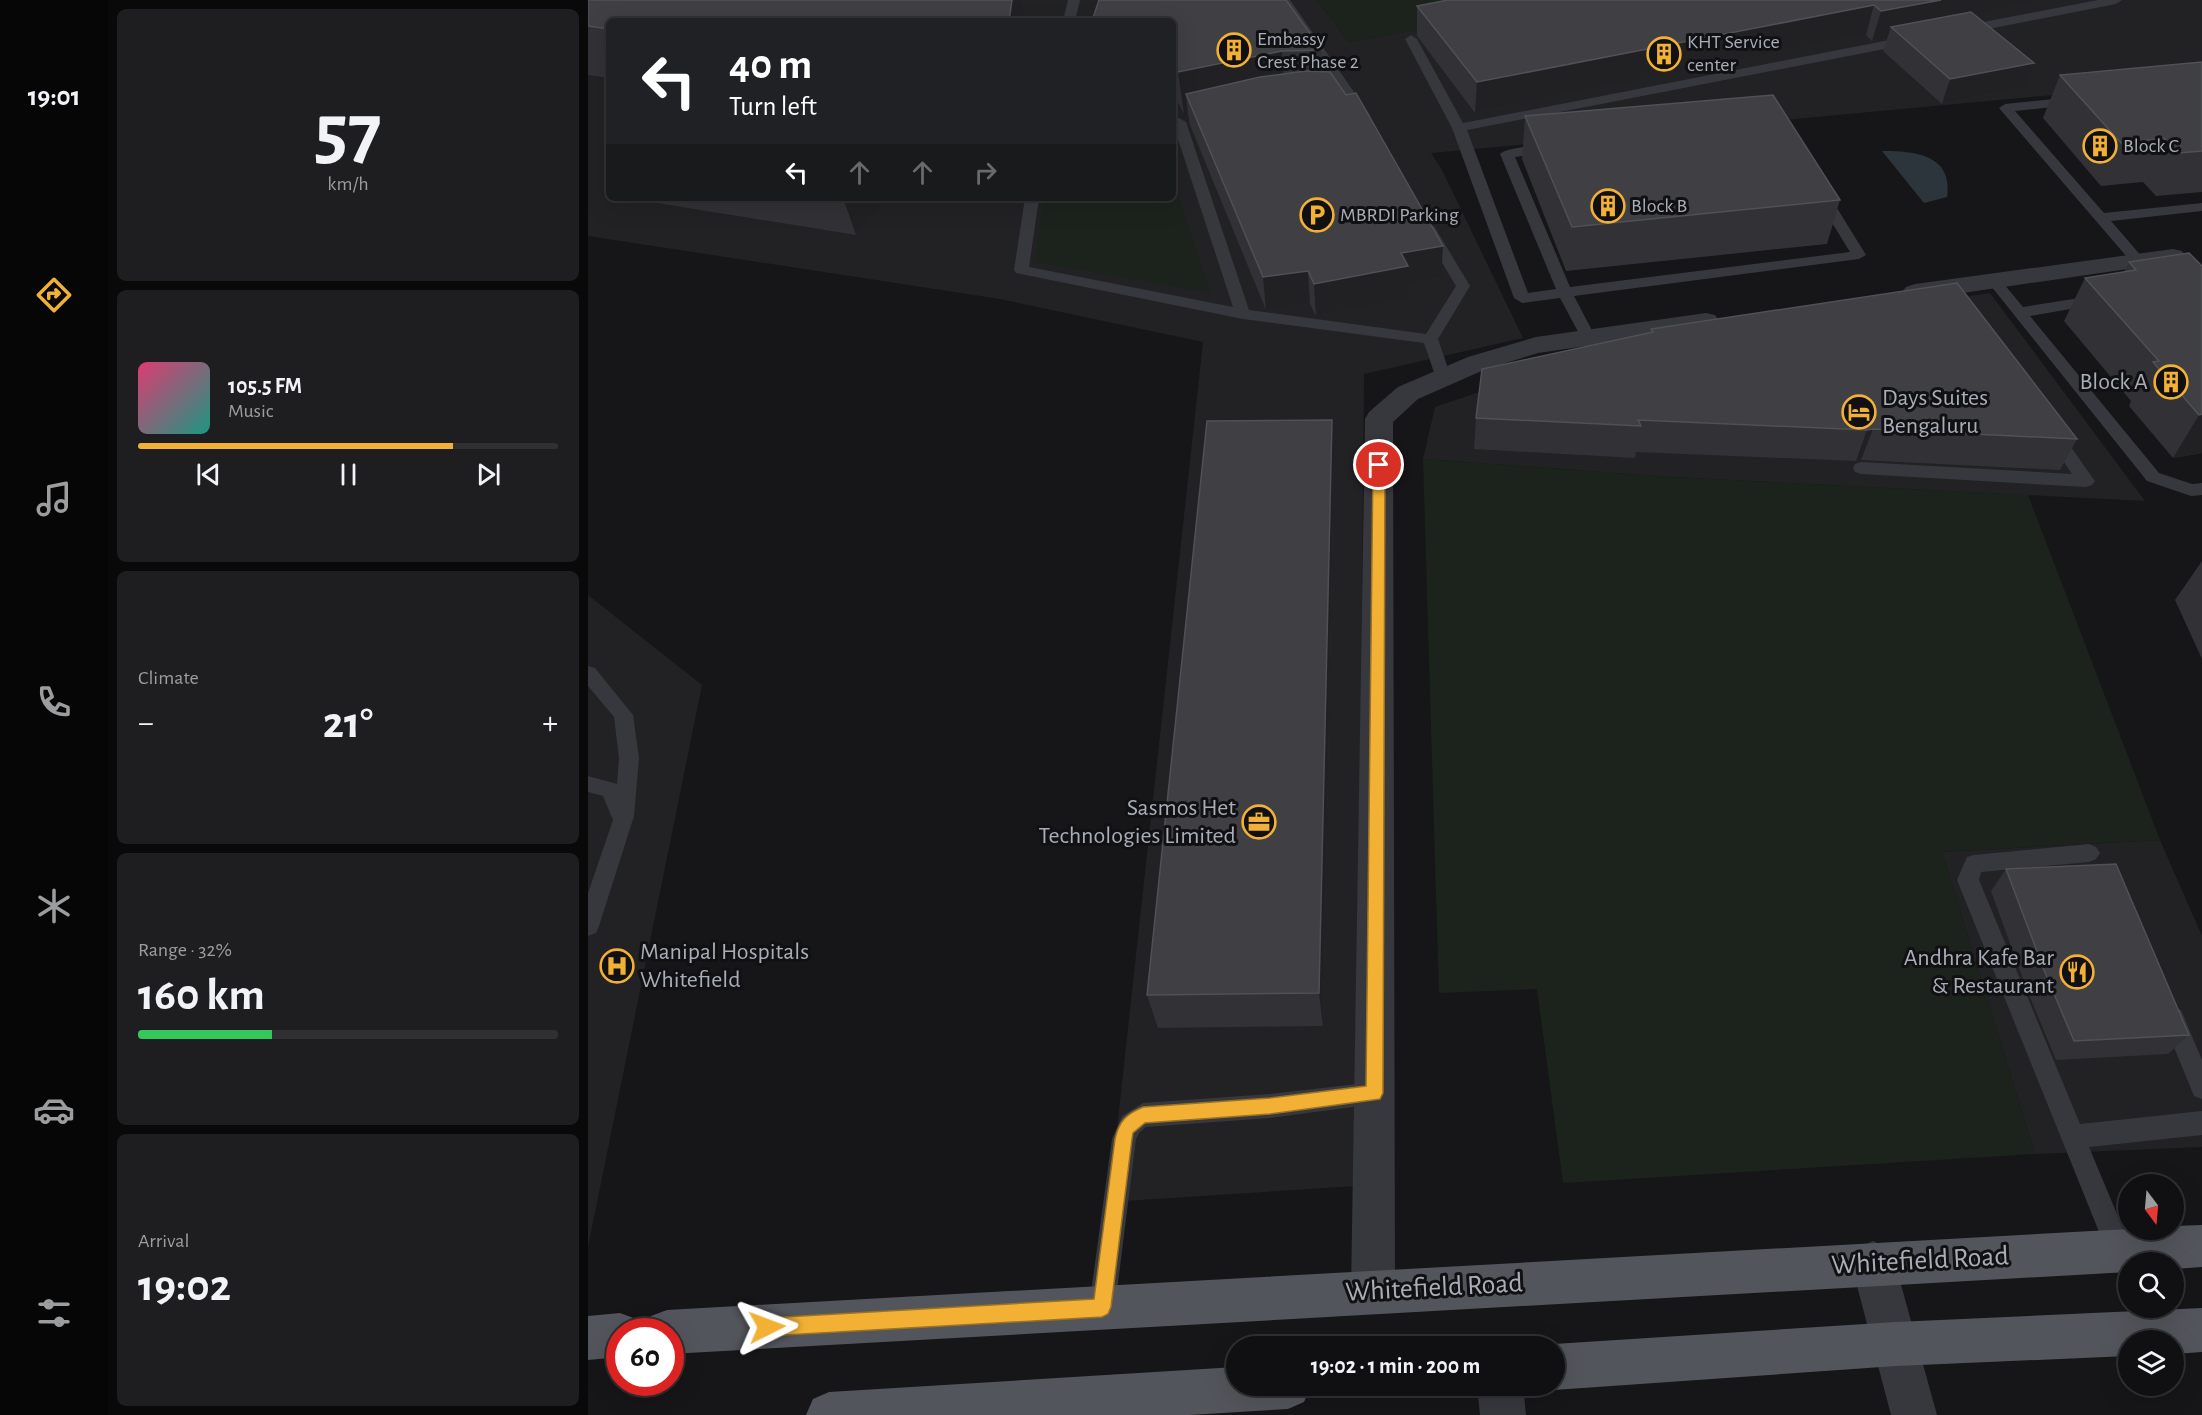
<!DOCTYPE html>
<meta charset="utf-8">
<style>
body{margin:0;font-family:"Alegreya Sans",sans-serif;background:#1e1e20;color:#f1f3f6;height:100vh;display:flex;flex-direction:column;font-size:22px;white-space:nowrap}
*{box-sizing:border-box;margin:0}
p{font-size:20px;color:#9c9d9f}
.icon{flex:none;width:33px;height:33px;fill:none;stroke:currentColor;stroke-width:2;stroke-linecap:round;stroke-linejoin:round}
.map{position:relative;flex:1;overflow:hidden}
.side{display:flex;flex-direction:column;gap:9px;padding:9px;background:#09090a;width:480px}
.side>*{flex:none}
.top-card{position:absolute;left:18px;top:18px;width:570px;height:183px;border-radius:9px;box-shadow:0 6px 24px #0002,0 0 0 2px #303032;background:#202124;color:#fff;overflow:hidden}
.needle{width:39px;rotate:164deg}
.tools{position:absolute;left:1530px;top:1174px;display:grid;gap:12px}
.tools a{display:grid;place-items:center;width:66px;height:66px;border-radius:50%;background:#101012;box-shadow:0 6px 24px #0002,0 0 0 2px #303032;font-size:30px}
.speed{position:absolute;left:18px;top:1318px;display:flex;gap:12px;font-size:30px;font-weight:700;text-align:center}
.speed>*{display:grid;place-content:center;width:78px;height:78px;border-radius:50%;background:#101012;box-shadow:0 6px 24px #0002,0 0 0 2px #303032;line-height:1}
.speed .limit{border:9px solid #d22;background:#fff;color:#111}
.pin{position:absolute;display:grid;place-items:center;width:51px;height:51px;color:#fff;margin:-26px;border:3px solid #fff;border-radius:50%;box-shadow:0 2px 6px #0007}
.me{position:absolute;width:66px;margin:-33px;rotate:87deg;stroke-linejoin:round;filter:drop-shadow(0 0 4px #0008)}
.turn{display:flex;align-items:center;gap:21px;height:126px;padding:0 24px;font-size:27px}
.turn .icon{width:78px;height:78px;stroke-width:2.5}
.turn b{display:block;font-size:42px;line-height:51px}
.lanes{display:flex;align-items:center;height:57px;padding:0 24px;background:#0003;justify-content:center;gap:30px;direction:ltr}
.lanes .off{opacity:.35}
.big{font-size:45px;font-weight:700;line-height:1.1}
.side .tile{flex:1;display:flex;flex-direction:column;justify-content:center;gap:9px;min-width:0;padding:0 21px;border-radius:9px;background:#1e1e20}
.side .dial{align-items:center;gap:0}
.dial b{font-size:78px;line-height:1}
.song{display:flex;align-items:center;gap:18px}
.cover{width:72px;height:72px;border-radius:9px;background:linear-gradient(135deg,hsl(340 70% 55%),hsl(170 70% 35%))}
.played{height:6px;border-radius:3px;background:linear-gradient(90deg,#f2b134 75%,#303032 75%)}
.keys{display:flex;justify-content:space-around;direction:ltr}
.heat{display:flex;justify-content:space-between;align-items:center;font-size:33px;direction:ltr}
.charge{height:9px;border-radius:4px;background:linear-gradient(90deg,#34c759 32%,#303032 0)}
.trip{position:absolute;left:638px;top:1336px;width:339px;height:60px;border-radius:30px;background:#101012;box-shadow:0 6px 24px #0002,0 0 0 2px #303032;font-weight:700;line-height:60px;text-align:center}
main{display:flex;flex:1;min-height:0}
.tab-bar{display:flex;flex-direction:column;width:108px;justify-content:space-around;align-items:center;background:#060607;color:#9c9d9f}
.tab-bar .icon{width:42px;height:42px}
.tab-bar .on{color:#f2b134}
.tab-bar b{font-size:27px;color:#f1f3f6}
.map>svg:first-child{display:block}
</style>
<main>
<nav class="tab-bar">
<b>19:01</b>
<svg class="icon on" aria-label="directions" viewBox="0 0 24 24"><path d="M12 3l9 9-9 9-9-9zM9 14v-3h6M13 9l2 2-2 2"/></svg>
<svg class="icon" aria-label="music" viewBox="0 0 24 24"><path d="M9 18V5l10-2v13"/><circle cx="6" cy="18" r="3"/><circle cx="16" cy="16" r="3"/></svg>
<svg class="icon" aria-label="phone" viewBox="0 0 24 24"><path d="M5 4h4l2 5-3 2q2 4 5 5l2-3 5 2v4C11 20 4 13 5 4z"/></svg>
<svg class="icon" aria-label="climate" viewBox="0 0 24 24"><path d="M12 3v18M4 7l16 10M4 17L20 7"/></svg>
<svg class="icon" aria-label="car" viewBox="0 0 24 24"><path d="M5 17H2v-5l4-1 3-4h7l3 4 3 1v5h-3M9 17h6M6 11h13"/><circle cx="7" cy="17" r="2"/><circle cx="17" cy="17" r="2"/></svg>
<svg class="icon" aria-label="filters" viewBox="0 0 24 24"><path d="M4 7h16M4 17h16"/><circle cx="9" cy="7" r="2"/><circle cx="15" cy="17" r="2"/></svg>
</nav>
<section class="side">
<div class="tile dial"><b>57</b><p>km/h</p></div>
<div class="tile">
<div class="song"><i class="cover"></i><div><b>105.5 FM</b><p>Music</p></div></div>
<div class="played"></div>
<div class="keys"><svg class="icon" aria-label="previous" viewBox="0 0 24 24"><path d="M18 5L8 12l10 7zM5 5v14"/></svg><svg class="icon" aria-label="pause" viewBox="0 0 24 24"><path d="M8 5v14M16 5v14"/></svg><svg class="icon" aria-label="next" viewBox="0 0 24 24"><path d="M6 5l10 7-10 7zM19 5v14"/></svg></div>
</div>
<div class="tile"><p>Climate</p>
<div class="heat"><a>−</a><b class="big">21°</b><a>+</a></div>
</div>
<div class="tile"><p>Range · 32%</p><b class="big">160 km</b><div class="charge"></div></div>
<div class="tile"><p>Arrival</p><b class="big">19:02</b></div>
</section>
<div class="map">
<svg width="1614" height="1415" viewBox="0 0 1614 1415">
<rect width="100%" height="100%" fill="#161618"/>
<path fill="#222225" fill-rule="evenodd" d="M0 0H729L761 42 995 0H1614V81L843 153 854 170 935 338 776 374 769 1186 521 1202 615 342 412 299 0 236ZM21 21H585V198H21Z
M1402 293 1557 501 1082 477 835 459 847 407 1021 348Z
M0 595 114 685 0 1247Z
M1572 840 1614 936V1147L1447 1154 1354 852Z"/>
<path fill="#1c231d" d="M729 0H995L761 42Z
M585 181 623 293 447 262 456 198H585Z
M835 459 1082 477 1440 495 1572 840 1354 852 1447 1154 975 1183 949 989 851 993Z"/>
<path fill="#2c353c" d="M1294 151C1326 151 1365 154 1359 197L1336 203Z"/>
<g fill="none" stroke-linecap="round" stroke-linejoin="round">
<path fill="#37383d" fill-rule="evenodd" d="M480 0H492L487 21H475Z
M690 0H702L782 115 780 118H770Z
M1510 0H1534L1528 4 1375 34 1369 30 1375 26Z
M823 35 829 39 875 123 1322 36 1326 37 1328 40 1322 44 879 130 940 293 968 289 912 154C919 147 961 143 968 149L966 152 927 157 982 287 1262 252 1227 195 1234 191 1241 195 1278 255 1271 259 986 296 1008 338 1000 343 995 341 972 298 934 303 926 298 864 128 817 39Z
M1487 97 1493 101 1492 104 1427 111 1516 213 1614 203V211L1523 221 1555 258 1557 261 1555 264H1545L1411 108 1417 104Z
M591 118 598 122 661 310 838 334 868 286 834 229 836 226H846L882 286 850 339 863 377 861 381H849L836 343 655 319 428 273 426 270 437 198H451L441 267 645 307 585 124 586 119Z
M1406 276 1411 278 1435 307 1511 295 1516 297 1519 300 1516 303 1442 316 1571 473 1604 484 1614 483V495L1603 496 1559 481 1399 281Z
M1465 428 1471 430 1504 477 1507 481 1504 485 1498 487 1273 474 1267 472 1265 468 1267 464 1273 462 1484 474 1457 434 1459 430Z
M0 666 7 668 45 715 51 758 46 816 11 926 8 933 0 936V893L25 820 15 796 0 792V776L29 784 31 758 26 717 0 686Z
M1501 844 1508 847 1512 853 1508 859 1501 862 1393 872 1391 880 1492 1124 1614 1111V1135L1501 1147 1544 1250 1540 1259 1531 1263 1522 1259 1369 880 1379 857 1386 855Z
M1585 1007 1593 1010 1614 1060V1099L1606 1096 1574 1018 1577 1010Z
M787 1082 795 1085 799 1093 795 1101 787 1104 682 1118 558 1127 551 1133 548 1139 527 1307 523 1316 514 1320 505 1316 501 1307 524 1139 534 1116 555 1103 682 1094Z"/>
<path fill="#37383d" fill-rule="evenodd" d="M1585 249 1594 251 1597 256 1594 261 1327 300 1318 297 1314 292 1318 287 1327 284Z
M1118 313 1127 315 1131 321 1127 327 950 353 898 369 830 399 805 422 807 1291 800 1306 785 1313 770 1306 763 1291 777 419 781 412 810 387 880 357 948 337Z
M1285 1241 1300 1248 1307 1263 1349 1415H1303L1263 1263 1270 1248Z
M889 1386H935L938 1415H892Z"/>
<path fill="#53555c" fill-rule="evenodd" d="M1614 1225V1267L1586 1269V1263H1540V1272L82 1354V1332H57L63 1316 79 1310 1540 1229 1586 1230V1226Z
M1614 1308V1352L1586 1354V1341H1540V1356L1308 1366 966 1390 957 1386H966V1347H960L966 1344 1308 1322Z
M32 1313 48 1319 53 1332H32V1357L0 1360V1316Z
M648 1367V1386H723L716 1402 700 1409 602 1415H218L225 1399 241 1392Z"/>
</g>
<path fill="#323236" d="M0 0H434L438 21H21V78L0 75Z
M1457 0 1386 14 1436 88 1354 104 1295 51 1299 39 1284 41 1278 35 887 113 829 36V6Z
M585 21 734 50V72L853 278 820 285V299L728 316 722 304 678 310 602 125 600 114H596L585 93Z
M1614 62V192L1568 196 1555 182 1513 186 1455 118 1472 75Z
M1049 107 1252 200 1239 244 978 271 934 159 937 116Z
M55 198H300L268 235 57 201Z
M1601 253 1614 453 1585 458 1541 406 1543 401 1476 321 1497 278 1536 272 1541 262Z
M1063 329 1489 439 1472 470 1273 460 1268 461 1048 452 1047 458 886 449 888 418 1063 332Z
M746 463 735 1026 570 1028 559 995Z
M1614 561V659L1587 600Z
M1418 869 1601 1035 1580 1054 1468 1060 1439 990 1403 891Z"/>
<path fill="#212124" d="M424 0H434L438 21H421Z
M1353 0H1457L1366 18 1303 27 1299 39 1284 41 1293 11Z
M1286 5 1278 35 887 113 889 82Z
M694 51 697 94H598L600 114H596L590 72Z
M1446 63 1436 88 1354 104 1362 79Z
M255 198H300L268 235Z
M855 246 853 278 820 285V299L728 316 726 284 813 253Z
M720 271 722 304 678 310 675 277Z
M1614 414V453L1585 458 1611 415Z
M744 420 746 463 735 1026 731 993Z
M1285 429 1273 460 1268 461 1279 430Z"/>
<path fill="#3f3f44" stroke="#4f5156" stroke-width="1.5" d="M0 0H424L421 21H21V29L0 26Z
M511 0H698L734 50 694 51 590 72 585 61V21H504Z
M860 0H1353L1293 11 1286 5 889 82 829 6Z
M1383 12 1446 63 1362 79 1303 27Z
M1614 62V151L1590 153 1576 138 1533 143 1472 75Z
M718 71 742 72 758 95 768 93 855 246 813 253 820 266 726 284 720 271 675 277 598 94 672 77Z
M1185 95 1252 200 984 227 937 116Z
M1601 253 1614 266V414L1611 415 1565 362 1571 361 1497 278 1548 270 1541 262Z
M1369 283 1489 439 1285 429 1279 430 1050 420 1053 426 888 418 894 369 1065 332 1063 329Z
M744 420 731 993 559 995 619 421Z
M1528 864 1601 1035 1486 1041 1456 970 1418 869Z"/>
<path fill="#f2b134" stroke="#9d7322" stroke-width="1.5" d="M791 461 797 465 795 1093 792 1099 682 1114 557 1123 545 1133 544 1139 523 1307 520 1314 514 1317 179 1336 173 1333 170 1327 173 1320 179 1318 506 1299 527 1139C531 1121 538 1114 555 1107L682 1098 778 1086 785 465Z"/>
<defs>
<symbol id="building-ring" viewBox="-11 -11 22 22"><circle r="9.5" fill="#111113" stroke="#f2b134" stroke-width="1.5"/><path d="M-4-6H4V6H1V3H-1V6H-4ZM-2.5-4.3h1.7v1.8h-1.7ZM.8-4.3h1.7v1.8H.8ZM-2.5-1h1.7V.8h-1.7ZM.8-1h1.7V.8H.8Z" fill="#f2b134"/></symbol>
<symbol id="parking-ring" viewBox="-11 -11 22 22"><circle r="9.5" fill="#111113" stroke="#f2b134" stroke-width="1.5"/><path d="M-3.5-5.5H1a3.5 3.5 0 0 1 0 7H-1V5.5H-3.5ZM-1-3.4V-.6H.8a1.4 1.4 0 0 0 0-2.8Z" fill="#f2b134"/></symbol>
<symbol id="hotel-ring" viewBox="-11 -11 22 22"><circle r="9.5" fill="#111113" stroke="#f2b134" stroke-width="1.5"/><path d="M-6-4.5h1.5V1H6V5H4.5V3h-9V5H-6ZM-4 0a1.8 1.8 0 1 1 3.6 0ZM.5 0V-2.5h3Q6-2.5 6 0Z" fill="#f2b134"/></symbol>
<symbol id="office-ring" viewBox="-11 -11 22 22"><circle r="9.5" fill="#111113" stroke="#f2b134" stroke-width="1.5"/><path d="M-6-3h4V-5.5h4V-3h4V5H-6ZM-1-4.5V-3h2v-1.5ZM-6 0V1H6V0Z" fill="#f2b134"/></symbol>
<symbol id="hospital-ring" viewBox="-11 -11 22 22"><circle r="9.5" fill="#111113" stroke="#f2b134" stroke-width="1.5"/><path d="M-5-5h3v3.5h4V-5h3V5h-3V1.5h-4V5h-3Z" fill="#f2b134"/></symbol>
<symbol id="restaurant-ring" viewBox="-11 -11 22 22"><circle r="9.5" fill="#111113" stroke="#f2b134" stroke-width="1.5"/><path d="M-5-6h1v4h1v-4h1v4h1v-4h1v5L-1.5 .5V6h-2V.5L-5-1ZM5-6V6H3V1.5H1.5Q1.5-4 5-6Z" fill="#f2b134"/></symbol>
</defs>
<g fill-rule="evenodd">
<use href="#building-ring" x="627" y="31" width="38" height="38"/>
<use href="#building-ring" x="1057" y="35" width="38" height="38"/>
<use href="#building-ring" x="1493" y="127" width="38" height="38"/>
<use href="#building-ring" x="1001" y="187" width="38" height="38"/>
<use href="#parking-ring" x="710" y="196" width="38" height="38"/>
<use href="#building-ring" x="1564" y="363" width="38" height="38"/>
<use href="#hotel-ring" x="1252" y="393" width="38" height="38"/>
<use href="#office-ring" x="652" y="803" width="38" height="38"/>
<use href="#hospital-ring" x="10" y="947" width="38" height="38"/>
<use href="#restaurant-ring" x="1470" y="953" width="38" height="38"/>
</g>
<g text-anchor="middle" dominant-baseline="central" stroke-width="6" stroke-linejoin="round" paint-order="stroke">
<g font-size="20" fill="#a8adb8" stroke="#111113" text-anchor="start">
<text x="669" y="39">Embassy<tspan x="669" dy="23">Crest Phase 2</tspan></text>
<text x="1099" y="42">KHT Service<tspan x="1099" dy="23">center</tspan></text>
<text x="1535" y="146">Block C</text>
<text x="1043" y="206">Block B</text>
<text x="752" y="215">MBRDI Parking</text>
</g>
<g font-size="24" fill="#a8adb8" stroke="#111113" text-anchor="end">
<text x="1560" y="382">Block A</text>
<text x="1294" y="398" text-anchor="start">Days Suites<tspan x="1294" dy="28">Bengaluru</tspan></text>
<text x="648" y="808">Sasmos Het<tspan x="648" dy="28">Technologies Limited</tspan></text>
<text x="52" y="952" text-anchor="start">Manipal Hospitals<tspan x="52" dy="28">Whitefield</tspan></text>
<text x="1466" y="958">Andhra Kafe Bar<tspan x="1466" dy="28">&amp; Restaurant</tspan></text>
</g>
<g font-size="28" fill="#a8adb8" stroke="#111113">
<text transform="translate(1332 1261) rotate(-3)">Whitefield Road</text>
<text transform="translate(846 1288) rotate(-3)">Whitefield Road</text>
</g>
</g>
</svg>
<div class="tools">
<a><svg class="needle" viewBox="-14 -14 28 28"><path d="M0-13l5 13h-10z" fill="#e53935"/><path d="M0 13l5-13h-10z" fill="#9c9d9f"/></svg></a>
<a><svg class="icon" aria-label="search" viewBox="0 0 24 24"><circle cx="10" cy="10" r="6"/><path d="M15 15l6 6"/></svg></a>
<a><svg class="icon" aria-label="layers" viewBox="0 0 24 24"><path d="M12 4l9 5-9 5-9-5zM3 14l9 5 9-5"/></svg></a>
</div>
<div class="speed"><div class="limit">60</div></div>
<div class="pin" style="left:791px;top:465px;background:#d93025"><svg class="icon" aria-label="arrive" viewBox="0 0 24 24"><path d="M6 21V4h12l-3 4 3 4H6"/></svg></div>
<svg class="me" style="left:179px;top:1327px" viewBox="-20 -20 40 40"><path d="M0-17L14 15 0 8-14 15z" fill="#f2b134" stroke="#fff" stroke-width="4"/></svg>
<div class="trip">19:02 · 1 min · 200 m</div>
<div class="top-card">
<div class="turn"><svg class="icon" aria-label="left" viewBox="0 0 24 24"><path d="M17 20v-9H6M10 6l-5 5 5 5"/></svg><div><b>40 m</b>Turn left</div></div>
<div class="lanes"><svg class="icon" aria-label="left" viewBox="0 0 24 24"><path d="M17 20v-9H6M10 6l-5 5 5 5"/></svg><svg class="icon off" aria-label="ahead" viewBox="0 0 24 24"><path d="M12 20V5M6 11l6-6 6 6"/></svg><svg class="icon off" aria-label="ahead" viewBox="0 0 24 24"><path d="M12 20V5M6 11l6-6 6 6"/></svg><svg class="icon off" aria-label="right" viewBox="0 0 24 24"><path d="M7 20v-9h11M14 6l5 5-5 5"/></svg></div>
</div>
</div>
</main>
